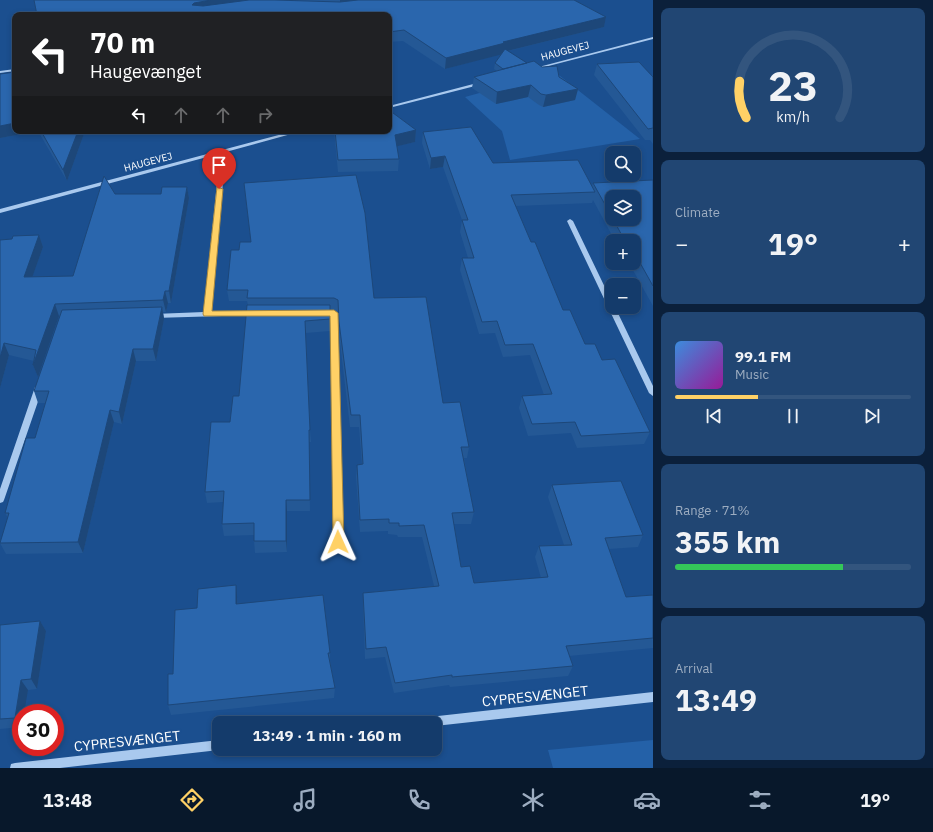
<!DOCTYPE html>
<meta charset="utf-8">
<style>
body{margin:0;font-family:"IBM Plex Sans",sans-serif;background:#214673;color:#f1f3f6;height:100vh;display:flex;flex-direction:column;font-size:15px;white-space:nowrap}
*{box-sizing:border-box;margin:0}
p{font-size:13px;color:#9dadc1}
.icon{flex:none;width:22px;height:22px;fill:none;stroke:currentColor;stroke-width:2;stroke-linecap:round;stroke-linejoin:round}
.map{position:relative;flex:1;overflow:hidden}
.sheet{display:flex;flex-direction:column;gap:8px;padding:8px;background:#0b203b;width:280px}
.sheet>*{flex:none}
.guide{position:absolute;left:12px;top:12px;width:380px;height:122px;border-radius:8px;box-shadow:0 2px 6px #0003,0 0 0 1px #33557e;background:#202124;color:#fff;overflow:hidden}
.tools{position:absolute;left:605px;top:146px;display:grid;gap:8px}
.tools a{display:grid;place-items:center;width:36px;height:36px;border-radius:8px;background:#143b6b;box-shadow:0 2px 6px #0003,0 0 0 1px #33557e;font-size:20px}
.speed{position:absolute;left:12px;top:704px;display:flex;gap:8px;font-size:20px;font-weight:700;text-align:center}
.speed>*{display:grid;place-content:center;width:52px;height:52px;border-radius:50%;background:#143b6b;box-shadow:0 2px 6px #0003,0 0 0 1px #33557e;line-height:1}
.speed .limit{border:6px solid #d22;background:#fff;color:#111}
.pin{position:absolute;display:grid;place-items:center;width:34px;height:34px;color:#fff;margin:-41px -17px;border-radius:50% 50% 50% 0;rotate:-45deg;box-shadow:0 0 4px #0007}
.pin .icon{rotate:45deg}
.me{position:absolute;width:44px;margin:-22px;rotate:359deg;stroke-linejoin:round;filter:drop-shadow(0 0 3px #0008)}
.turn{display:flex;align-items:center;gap:14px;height:84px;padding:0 12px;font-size:18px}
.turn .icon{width:52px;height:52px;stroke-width:2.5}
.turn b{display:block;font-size:28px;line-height:34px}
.lanes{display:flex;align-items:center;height:38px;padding:0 12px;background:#0003;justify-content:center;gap:20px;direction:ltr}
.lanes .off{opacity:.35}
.big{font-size:30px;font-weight:700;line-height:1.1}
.sheet .tile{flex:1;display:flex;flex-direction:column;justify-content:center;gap:6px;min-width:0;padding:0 14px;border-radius:8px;background:#214673}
.sheet .dial{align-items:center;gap:0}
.dial svg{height:104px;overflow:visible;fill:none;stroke:#33557e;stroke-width:7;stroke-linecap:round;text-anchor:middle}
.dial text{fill:#f1f3f6;stroke:none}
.song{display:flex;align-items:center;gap:12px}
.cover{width:48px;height:48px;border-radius:6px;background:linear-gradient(135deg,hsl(210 70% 55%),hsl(300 70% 35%))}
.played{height:4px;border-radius:2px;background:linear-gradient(90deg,#ffd166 35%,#33557e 35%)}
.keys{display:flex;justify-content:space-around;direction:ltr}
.heat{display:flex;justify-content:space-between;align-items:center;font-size:22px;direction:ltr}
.charge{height:6px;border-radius:3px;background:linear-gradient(90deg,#34c759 71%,#33557e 0)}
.trip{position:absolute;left:212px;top:716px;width:230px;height:40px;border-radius:8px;background:#143b6b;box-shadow:0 2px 6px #0003,0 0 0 1px #33557e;font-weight:700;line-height:40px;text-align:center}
.tabs{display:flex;height:64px;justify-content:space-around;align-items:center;background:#08182b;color:#9dadc1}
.tabs .icon{width:28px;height:28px}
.tabs .selected{color:#ffd166}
.tabs b{font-size:18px;color:#f1f3f6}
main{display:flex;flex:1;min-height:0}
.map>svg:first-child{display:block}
</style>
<main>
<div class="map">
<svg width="653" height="768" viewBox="0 0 653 768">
<rect width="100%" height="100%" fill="#1b4f8f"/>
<path fill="#2461a8" d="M555 72 640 139 510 160 502 131 465 97Z
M653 740V768H553L548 750Z"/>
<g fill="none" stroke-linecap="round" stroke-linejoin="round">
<path fill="#a9c9ee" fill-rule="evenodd" d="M653 37V39L533 70 531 69Z
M15 69V71L0 73V71Z
M481 82H483V84L389 108V106Z
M294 131H302L211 156 224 173 210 312H255L258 314 257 315 154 318 151 316 154 314 204 312 218 173 207 157 0 213V209Z
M570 219 573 221 612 302V307H615L653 386V396L649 393 567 221Z
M321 311H334L337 313 342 542 341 545 338 546 335 545 334 542 331 315 319 314 318 313Z
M39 384 43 387 4 500 3 502 0 503V489L35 387Z
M653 692V702L435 726V723H415L417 720 420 718Z
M219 740V749H221L219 750 60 768H10L11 764 15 763Z"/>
</g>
<path fill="#245895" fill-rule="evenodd" d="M34 0H574L606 17 604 27 508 51 527 63 559 77 578 89 575 100 543 107 539 105 528 97 496 104 472 88 474 77 497 71 494 69 495 63 501 54 445 69 403 41 389 42V15H37Z
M597 64 653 77V144L650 140H645L594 75Z
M0 74 15 131H85L67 181 38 131 0 138Z
M416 130 415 142 397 146 399 159 398 171 338 172 334 131H389Z
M423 132 493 163 592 186 593 183 653 180V306L629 263H627H634V241H615L593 200 592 203 516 206 531 242 563 310 585 344 602 360 650 432 644 444 577 448 571 433 528 436 519 408 522 396 544 395 530 355 503 357 495 333 479 334 460 270 462 258H468L460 232 462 220 443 167 430 169 422 143ZM612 197 634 219H612Z
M244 183 374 298 443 403 469 447 467 458H464L474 512 471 524H454L461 567 474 583 541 578 535 557 539 546 564 545 548 497 552 485 643 535 638 547 609 549 626 597 653 595V648L569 656 573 666 568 676 450 687 449 685 394 693 385 657 365 659 363 604V593L434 586 422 537H398L397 535 388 534V531L360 532 356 477 357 465H362L359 427H350L339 334 338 312 334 310H330V331L306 333 310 430 311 442H309L310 511H287V552L255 553 254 541V535L224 536 222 524 223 502 207 503 205 492 239 396 248 305 247 301H229L227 290 239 250 251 242Z
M187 187 189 198 171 303H168L166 312H163L164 319 156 361H136L122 424 114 422 83 553 6 554 0 543 8 518 5 513 35 438 45 403H38L34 391 61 316H59L38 377 33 365 34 361 9 355 0 388 12 239 39 235 43 247 32 277 73 276 115 194H161Z
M237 596 238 604 330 653V660L335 688 334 698 171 715 168 705 173 674 197 608Z
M40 621 46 631 37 689 28 690 21 713V727L0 729V623V625Z"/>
<path fill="#1d4779" d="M211 0H255L195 14 192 5 194 3Z
M340 0H385L340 8Z
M606 17 604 27 503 52V54L445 69 446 58 503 42Z
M531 85 528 97 496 104 497 92Z
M578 89 575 100 543 107 546 95Z
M15 123V131H38L0 138V126Z
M416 130 415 142 394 147 395 135Z
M78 131H85L67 181 63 170Z
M445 156 443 167 430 169 431 158Z
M187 187 189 198 171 303 169 291Z
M39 235 43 247 28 289 24 277Z
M165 291 168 303 166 312 163 300Z
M55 304 59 316 38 377 33 365Z
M162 307 164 319 156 361 153 349Z
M4 343 9 355 0 388V358Z
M133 349 136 361 122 424 119 412Z
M110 410 114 422 83 553 78 542Z
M286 500 287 511V552L286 541Z
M236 585 237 596 238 615 236 604Z
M40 621 46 631 37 689 31 679Z
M21 680 28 690 24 713H21V726L15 718Z"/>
<path fill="#2a66ad" stroke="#1d4779" d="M34 0H211L194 3 192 5 203 6 249 0H275L340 2 358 0H574L606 17 503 42 505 43 446 58 404 30 389 32V15H272L271 14 267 15H37Z
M505 49 527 63 503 69 495 63Z
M534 61 542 67 557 66 559 77 578 89 546 95 541 94 531 85 497 92 474 77Z
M639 62 653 77V128L648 129 597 64Z
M15 72V123L0 126V74Z
M389 110 416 130 395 135 399 159 338 160 335 131H389Z
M471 127 493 163 578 160 595 192 511 195 531 242H535L563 310H570L585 344H595L602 360 615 359 650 432 581 436 575 422 532 424 522 396 552 394 533 344 505 345 497 321 482 322 462 258H474L462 220H468L445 156 431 158 423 132Z
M41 131H78L63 170Z
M356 175 365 213 374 298 426 297 443 403 460 402 469 447H461L474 512 452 513 461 567 470 566 474 583 548 577 539 546 572 545 552 485 621 481 643 535 605 538 626 597 653 595V638L566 646 573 666 452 677V675L395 683 386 647 366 649 363 593 439 586 424 525 399 526V523H389V519L360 520 357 465 363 464 360 415H351L339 322 338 300 334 298H247L248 290H227L231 250H239L240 242H251L244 183Z
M104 176 115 194H161L162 187H187L169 291H165L163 300 55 304 33 365 36 350 4 343 0 358V240L12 239 13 236 39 235 24 277 73 276Z
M653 180V286L634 252V241H625L613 219H634V197H612V217L593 183Z
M247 305H330V319L305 321 310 430H309L310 500H286V541H254V523L222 524 224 491 205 492 211 422H230L233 396H239Z
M162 307 153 349H133L119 412 110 410 78 542 0 543 9 513H5L26 438H35L49 391H34L62 310Z
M236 585V604L323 595 330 653H328L335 688 168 705V674H173L175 610 197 608 198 589Z
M40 621 31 679 21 680 15 718 0 719V625Z"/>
<path fill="#ffd166" stroke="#a68842" d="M217 187 223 189 212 311 334 310 338 313 344 542 342 546 338 547 335 546 333 542 330 316H204L203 314Z"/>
<g text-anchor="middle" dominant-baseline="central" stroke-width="4" stroke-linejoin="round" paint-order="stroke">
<g font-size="10" fill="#fff" stroke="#1b4f8f">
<text transform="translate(565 51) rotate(-15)">HAUGEVEJ</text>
<text transform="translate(148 162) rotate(-15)">HAUGEVEJ</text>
</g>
<g font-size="14" fill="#fff" stroke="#1b4f8f">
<text transform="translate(535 696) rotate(-6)">CYPRESVÆNGET</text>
<text transform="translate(127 741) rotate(-6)">CYPRESVÆNGET</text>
</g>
</g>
</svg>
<div class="tools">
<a><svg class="icon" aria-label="search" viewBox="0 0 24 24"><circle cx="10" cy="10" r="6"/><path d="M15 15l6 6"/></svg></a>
<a><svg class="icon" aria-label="layers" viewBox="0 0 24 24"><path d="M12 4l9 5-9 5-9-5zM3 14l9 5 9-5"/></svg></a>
<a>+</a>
<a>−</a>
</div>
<div class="speed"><div class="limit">30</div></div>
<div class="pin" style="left:219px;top:189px;background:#d93025"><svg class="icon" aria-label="arrive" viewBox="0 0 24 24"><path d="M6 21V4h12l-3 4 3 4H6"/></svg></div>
<svg class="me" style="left:338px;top:542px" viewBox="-20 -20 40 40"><path d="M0-17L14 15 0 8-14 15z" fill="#ffd166" stroke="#fff" stroke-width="4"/></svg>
<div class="trip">13:49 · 1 min · 160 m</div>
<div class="guide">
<div class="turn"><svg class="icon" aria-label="left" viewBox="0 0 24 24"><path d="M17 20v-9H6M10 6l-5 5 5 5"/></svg><div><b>70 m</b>Haugevænget</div></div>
<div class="lanes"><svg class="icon" aria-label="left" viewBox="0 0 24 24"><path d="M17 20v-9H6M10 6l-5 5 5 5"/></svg><svg class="icon off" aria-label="ahead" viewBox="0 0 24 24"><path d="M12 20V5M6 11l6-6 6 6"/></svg><svg class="icon off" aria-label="ahead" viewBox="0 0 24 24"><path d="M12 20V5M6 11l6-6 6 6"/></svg><svg class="icon off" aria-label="right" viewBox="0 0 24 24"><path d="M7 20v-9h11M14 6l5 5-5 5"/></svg></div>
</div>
</div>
<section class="sheet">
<div class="tile dial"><svg viewBox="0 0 100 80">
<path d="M14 69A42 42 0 1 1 86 69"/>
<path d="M14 69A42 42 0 0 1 9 41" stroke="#ffd166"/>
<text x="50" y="56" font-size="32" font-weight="700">23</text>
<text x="50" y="72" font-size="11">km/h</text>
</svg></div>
<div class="tile"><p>Climate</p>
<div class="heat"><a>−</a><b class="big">19°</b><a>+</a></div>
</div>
<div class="tile">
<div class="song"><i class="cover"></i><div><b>99.1 FM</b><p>Music</p></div></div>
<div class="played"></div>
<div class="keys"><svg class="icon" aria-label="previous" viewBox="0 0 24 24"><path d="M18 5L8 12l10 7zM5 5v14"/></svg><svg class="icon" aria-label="pause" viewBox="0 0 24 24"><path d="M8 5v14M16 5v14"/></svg><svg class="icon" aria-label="next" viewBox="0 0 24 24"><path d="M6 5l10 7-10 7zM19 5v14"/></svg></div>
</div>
<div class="tile"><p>Range · 71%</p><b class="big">355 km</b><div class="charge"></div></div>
<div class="tile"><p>Arrival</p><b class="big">13:49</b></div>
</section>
</main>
<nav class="tabs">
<b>13:48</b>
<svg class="icon selected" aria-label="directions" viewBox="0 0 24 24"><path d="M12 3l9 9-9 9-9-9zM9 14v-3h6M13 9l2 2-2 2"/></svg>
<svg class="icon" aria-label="music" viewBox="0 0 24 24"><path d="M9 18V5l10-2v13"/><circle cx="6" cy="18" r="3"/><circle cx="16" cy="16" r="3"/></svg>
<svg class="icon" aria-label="phone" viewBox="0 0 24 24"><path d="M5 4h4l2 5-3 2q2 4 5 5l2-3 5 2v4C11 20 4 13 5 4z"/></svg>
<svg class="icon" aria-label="climate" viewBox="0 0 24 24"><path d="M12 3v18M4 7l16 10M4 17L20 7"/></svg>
<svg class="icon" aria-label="car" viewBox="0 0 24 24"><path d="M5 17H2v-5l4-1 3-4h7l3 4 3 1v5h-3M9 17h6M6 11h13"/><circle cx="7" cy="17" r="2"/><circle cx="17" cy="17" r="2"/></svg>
<svg class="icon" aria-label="filters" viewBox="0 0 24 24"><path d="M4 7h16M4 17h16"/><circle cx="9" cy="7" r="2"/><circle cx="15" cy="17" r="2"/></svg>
<b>19°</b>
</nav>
